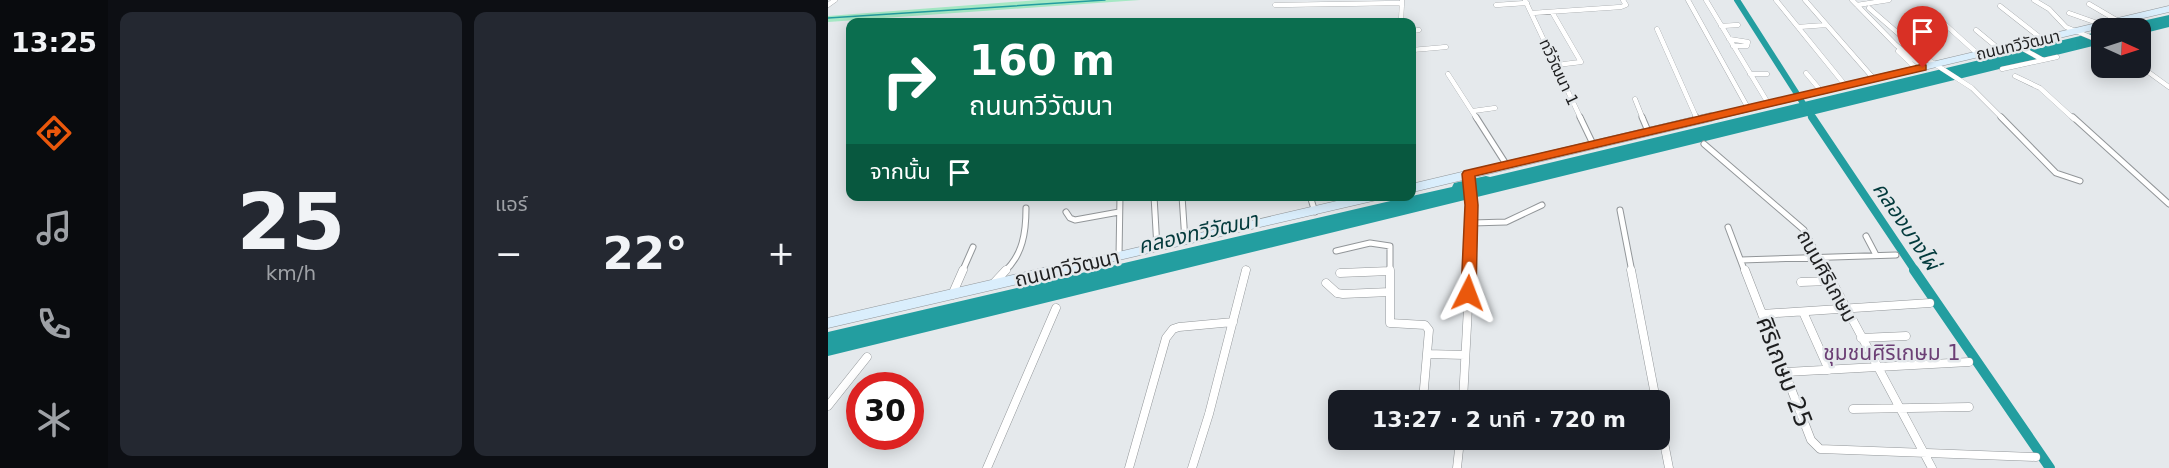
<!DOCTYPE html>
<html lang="th">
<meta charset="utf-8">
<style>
body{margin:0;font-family:"DejaVu Sans","Noto Sans Thai",sans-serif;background:#242831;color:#f1f3f6;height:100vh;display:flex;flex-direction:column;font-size:22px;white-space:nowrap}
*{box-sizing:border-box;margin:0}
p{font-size:20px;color:#9ea1a6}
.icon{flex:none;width:33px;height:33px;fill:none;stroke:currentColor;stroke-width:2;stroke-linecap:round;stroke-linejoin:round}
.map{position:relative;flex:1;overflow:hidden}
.side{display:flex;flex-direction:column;gap:12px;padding:12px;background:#0d0f14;width:720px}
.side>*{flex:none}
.guide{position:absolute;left:18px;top:18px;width:570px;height:183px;border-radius:12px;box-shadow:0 3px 15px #0003;background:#0b6e4f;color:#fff;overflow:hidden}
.needle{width:39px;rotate:93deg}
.tools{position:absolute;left:1263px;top:18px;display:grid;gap:12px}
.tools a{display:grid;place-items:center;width:60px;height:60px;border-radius:12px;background:#171b24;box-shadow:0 3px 15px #0003;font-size:30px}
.speed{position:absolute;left:18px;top:372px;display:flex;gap:12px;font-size:30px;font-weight:700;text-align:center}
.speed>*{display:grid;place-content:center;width:78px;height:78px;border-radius:50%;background:#171b24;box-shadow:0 3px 15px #0003;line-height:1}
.speed .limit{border:9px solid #d22;background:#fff;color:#111}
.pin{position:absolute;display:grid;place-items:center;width:51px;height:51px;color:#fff;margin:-62px -26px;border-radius:50% 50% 50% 0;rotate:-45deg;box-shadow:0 0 6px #0007}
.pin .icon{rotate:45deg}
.me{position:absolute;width:66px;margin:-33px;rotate:3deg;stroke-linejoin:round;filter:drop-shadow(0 0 4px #0008)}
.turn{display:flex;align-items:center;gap:21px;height:126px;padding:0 24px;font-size:27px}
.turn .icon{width:78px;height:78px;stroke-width:2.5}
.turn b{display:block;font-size:42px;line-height:51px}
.then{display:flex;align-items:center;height:57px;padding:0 24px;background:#0003;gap:12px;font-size:22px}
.big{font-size:45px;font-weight:600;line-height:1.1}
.side .card{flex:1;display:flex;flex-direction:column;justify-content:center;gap:9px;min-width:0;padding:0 21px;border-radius:12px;background:#242831}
.side .dial{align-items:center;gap:0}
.dial b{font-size:78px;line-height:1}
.heat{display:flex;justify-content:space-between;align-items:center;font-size:33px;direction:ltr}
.side .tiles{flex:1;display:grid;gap:12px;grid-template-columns:repeat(2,1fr)}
.trip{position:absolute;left:500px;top:390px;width:342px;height:60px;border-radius:12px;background:#171b24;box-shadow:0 3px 15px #0003;font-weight:600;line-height:60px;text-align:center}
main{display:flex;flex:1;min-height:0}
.tabs{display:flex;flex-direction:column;width:108px;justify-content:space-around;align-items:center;background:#090b0e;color:#9ea1a6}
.tabs .icon{width:42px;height:42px}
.tabs .selected{color:#ea580c}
.tabs b{font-size:27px;color:#f1f3f6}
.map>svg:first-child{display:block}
</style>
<main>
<nav class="tabs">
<b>13:25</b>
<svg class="icon selected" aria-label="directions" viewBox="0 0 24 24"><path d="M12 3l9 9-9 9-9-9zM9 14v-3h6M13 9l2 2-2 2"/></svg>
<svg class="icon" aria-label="music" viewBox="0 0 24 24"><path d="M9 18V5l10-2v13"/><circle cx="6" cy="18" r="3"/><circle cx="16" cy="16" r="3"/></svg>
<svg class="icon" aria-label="phone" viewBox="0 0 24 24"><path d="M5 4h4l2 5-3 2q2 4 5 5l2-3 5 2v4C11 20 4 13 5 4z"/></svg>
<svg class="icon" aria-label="climate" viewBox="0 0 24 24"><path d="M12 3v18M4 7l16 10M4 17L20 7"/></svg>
</nav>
<section class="side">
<div class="tiles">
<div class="card dial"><b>25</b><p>km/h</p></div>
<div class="card"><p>แอร์</p>
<div class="heat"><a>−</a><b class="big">22°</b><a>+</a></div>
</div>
</div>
</section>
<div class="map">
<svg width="1341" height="468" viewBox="0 0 1341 468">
<rect width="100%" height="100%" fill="#e5e9ec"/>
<path fill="#a5e8c4" d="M211 0H312L0 22V16Z"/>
<path fill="#239ea0" d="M1341 15V27L1313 34 1312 28H1283Z
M1273 31V44L0 356V332L584 196 624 187 626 183 658 176 662 177Z"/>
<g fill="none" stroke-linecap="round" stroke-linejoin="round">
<path stroke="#239ea0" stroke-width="1.5" d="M0 18 277 0"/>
<path stroke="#239ea0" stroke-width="6" d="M909 0 985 119"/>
<path stroke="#239ea0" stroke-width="8" d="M984 117 1088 272"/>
<path stroke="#239ea0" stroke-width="10" d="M1086 270 1222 468"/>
<defs>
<path id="street-far2" d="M697 0 753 119
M860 0 920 108
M878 0 940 103
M948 0 1017 85
M977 0 1046 79
M1024 0 1068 45 1095 67
M1206 0 1221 9 1238 27 1274 42
M1261 4 1290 21
M0 5 7 0
M447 5 574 3
M668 5 699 3
M1029 5 1061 0
M1172 6 1214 39
M1041 8 1102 61 1144 88 1175 119
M724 12 753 62 728 65
M704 13 793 7 798 5 795 0
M1241 13 1275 25
M1111 19 1150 54
M573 22 574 1
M893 26 910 25
M970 27 998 25
M829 29 869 119
M1148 30 1171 49
M584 31 591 30
M901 39 920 42 919 46H905
M1188 45 1215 60
M584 50 618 47
M1070 51 1089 69
M1312 66 1341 87
M1174 69 1229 57
M978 73 993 91
M620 74 649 119
M922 74H939
M1187 76 1212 88 1246 119
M807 99 815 119
M645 111 667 108"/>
<path id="street-far1" d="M648 117 678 164
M752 117 765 144
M814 117 820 131
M868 117 869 120
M1173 117 1228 173 1252 181
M1245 117 1341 204
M876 144 976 230 998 272
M640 174 644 223 642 272
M326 196 329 248
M354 196 357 241
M482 196 487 212
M792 210 804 272
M238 212 242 218 247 220 291 212
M644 223 678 222 714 205
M900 227 917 272
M1038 236 1048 255
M508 251 542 243 562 246V272
M291 256 292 196
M913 260 1068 255
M134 272 145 247
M176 272C195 255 198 232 198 208
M548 272 562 271"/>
<path id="street" d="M562 270V323L597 325 601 330 595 400
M803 270 828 400
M917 270 983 440 992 449 1208 457
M998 270 1104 468
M512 273 562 271
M973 282 1003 281
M498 283 509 293 515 294 562 292
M165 284 178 270
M124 295 135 270
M975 312 1001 370
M934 314 1102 303
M1033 338 1078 336
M599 354 637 355
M958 372 1141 362
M635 400 642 270
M0 406 39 357
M1025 409 1141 407
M831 417 841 468
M159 468 228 308
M301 468 338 338 345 329 351 327 405 322
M364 468 381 414 418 270
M629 468 632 440"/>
<path id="secondary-far2" d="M876 119 1341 9"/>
<path id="secondary-far1" d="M584 188 883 117
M222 272 548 196"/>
<path id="secondary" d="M0 323 228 270"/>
</defs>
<use href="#street-far2" stroke="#929699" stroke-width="5"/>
<use href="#street-far1" stroke="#929699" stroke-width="7"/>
<use href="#street" stroke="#929699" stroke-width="9"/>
<use href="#secondary-far2" stroke="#929699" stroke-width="7"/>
<use href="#secondary-far1" stroke="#929699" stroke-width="9"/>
<use href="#secondary" stroke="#929699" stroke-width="11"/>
<use href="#street-far2" stroke="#fff" stroke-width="4.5"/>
<use href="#street-far1" stroke="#fff" stroke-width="5"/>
<use href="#street" stroke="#fff" stroke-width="8"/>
<use href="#secondary-far2" stroke="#daeefc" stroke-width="6"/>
<use href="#secondary-far1" stroke="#daeefc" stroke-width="8"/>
<use href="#secondary" stroke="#daeefc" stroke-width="10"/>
</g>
<path fill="#ea580c" stroke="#983908" stroke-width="1.5" d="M1095 64 1098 65V70L647 176 650 205 648 293 640 299 633 293 637 205 634 174 636 171Z"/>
<g text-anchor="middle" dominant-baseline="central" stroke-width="5" stroke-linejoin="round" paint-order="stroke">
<g font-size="16" fill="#1e1f20" stroke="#e5e9ec">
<text transform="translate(1190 45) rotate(-13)">ถนนทวีวัฒนา</text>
<text transform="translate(731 72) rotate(65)">ทวีวัฒนา 1</text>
</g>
<g font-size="20" fill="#1e1f20" stroke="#e5e9ec">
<text transform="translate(239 268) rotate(-13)">ถนนทวีวัฒนา</text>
<text transform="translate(999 276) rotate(61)">ถนนศิริเกษม</text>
</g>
<g font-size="21" font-style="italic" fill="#033a3c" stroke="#e5e9ec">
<text transform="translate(1078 226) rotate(56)">คลองบางไผ่</text>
<text transform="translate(370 233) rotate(-13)">คลองทวีวัฒนา</text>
</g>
<g font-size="21" fill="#6c3f75" stroke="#e5e9ec">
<text x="1064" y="353">ชุมชนศิริเกษม 1</text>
</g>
<g font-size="24" fill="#1e1f20" stroke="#e5e9ec">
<text transform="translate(956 372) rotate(69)">ศิริเกษม 25</text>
</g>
</g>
</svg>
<div class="tools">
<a><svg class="needle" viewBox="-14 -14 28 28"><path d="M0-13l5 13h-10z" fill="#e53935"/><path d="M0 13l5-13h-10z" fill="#9ea1a6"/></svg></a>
</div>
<div class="speed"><div class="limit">30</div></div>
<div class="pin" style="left:1095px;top:68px;background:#d93025"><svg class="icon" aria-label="arrive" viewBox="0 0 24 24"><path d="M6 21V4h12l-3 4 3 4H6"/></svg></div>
<svg class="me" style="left:640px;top:293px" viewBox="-20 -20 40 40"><path d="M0-17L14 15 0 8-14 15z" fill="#ea580c" stroke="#fff" stroke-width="4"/></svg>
<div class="trip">13:27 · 2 นาที · 720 m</div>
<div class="guide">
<div class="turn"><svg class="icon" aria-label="right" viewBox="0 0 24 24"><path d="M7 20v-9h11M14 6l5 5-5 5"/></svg><div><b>160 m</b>ถนนทวีวัฒนา</div></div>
<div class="then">จากนั้น<svg class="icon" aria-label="arrive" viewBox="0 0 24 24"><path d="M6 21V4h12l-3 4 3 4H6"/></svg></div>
</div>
</div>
</main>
